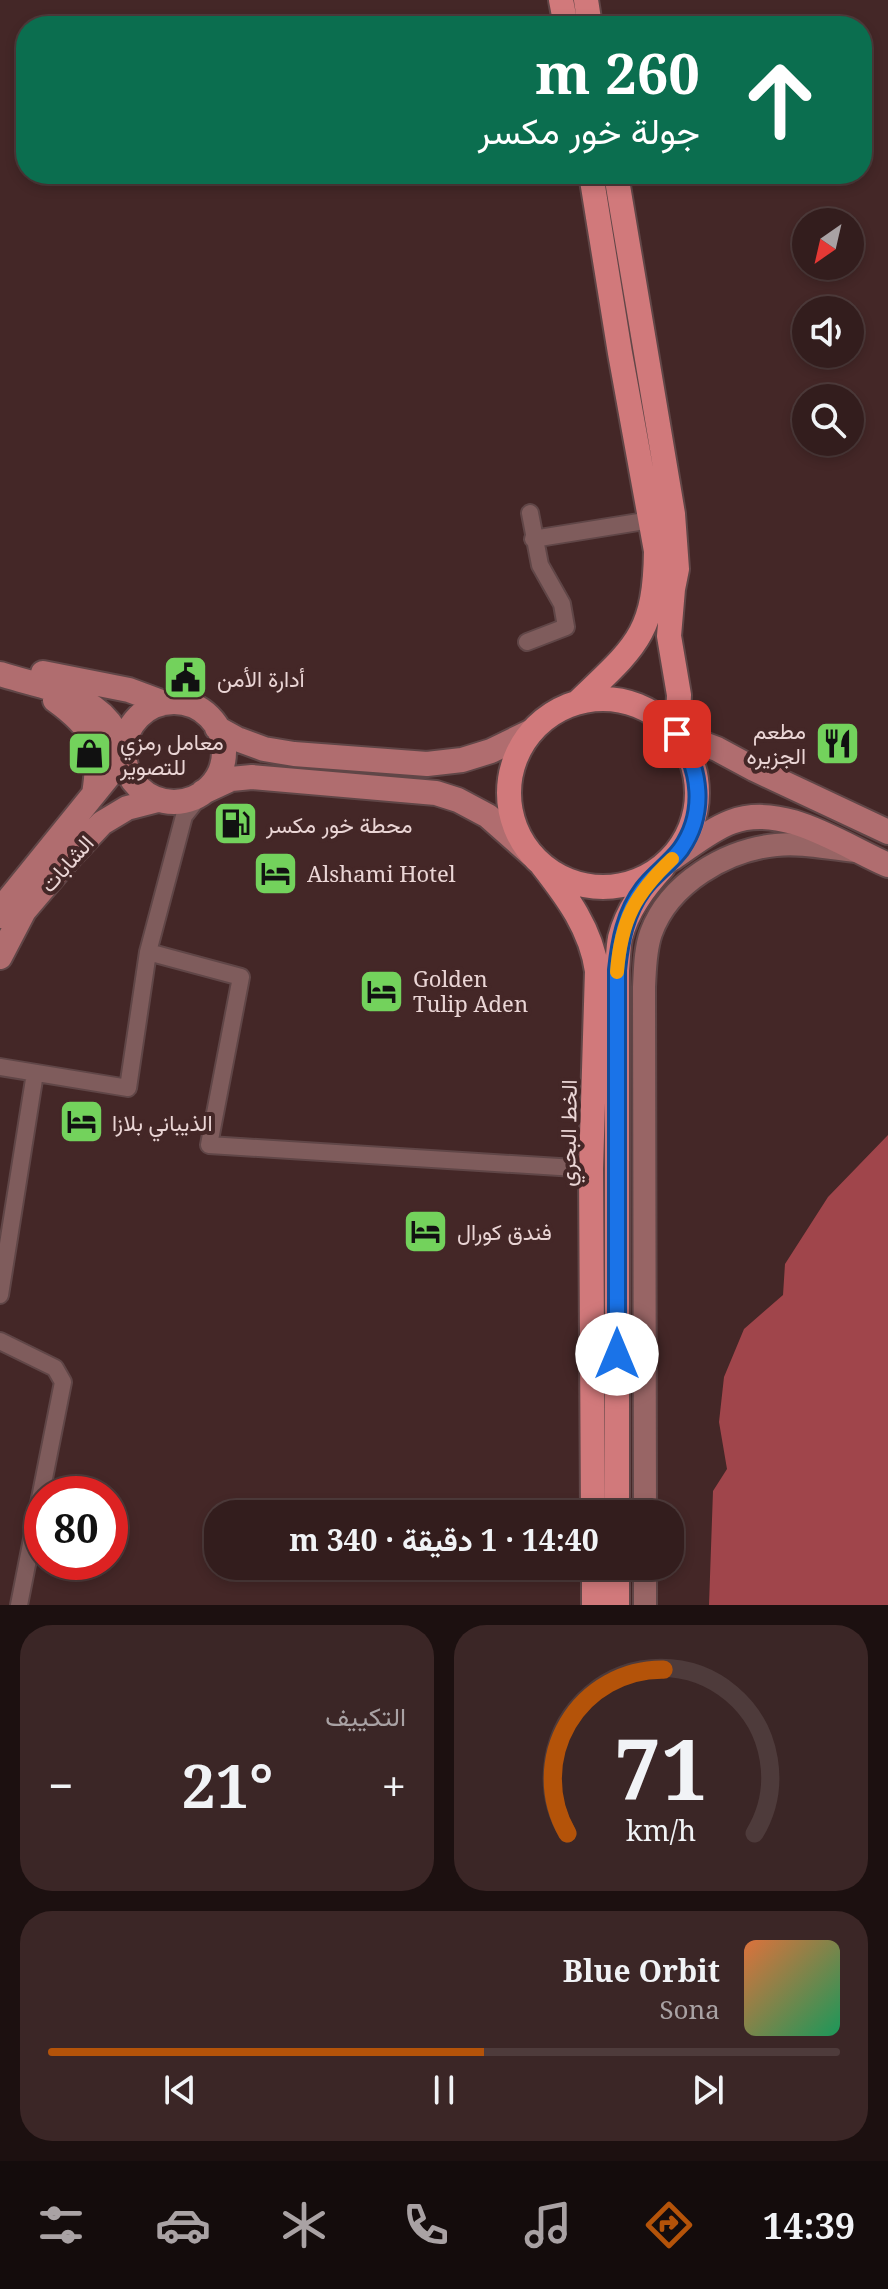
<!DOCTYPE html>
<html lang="ar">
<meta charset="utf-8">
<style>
body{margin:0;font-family:"Noto Serif",Vazirmatn,serif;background:#3b2626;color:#f1f3f6;direction:rtl;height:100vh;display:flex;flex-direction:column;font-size:30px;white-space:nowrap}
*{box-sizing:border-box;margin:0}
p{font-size:26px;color:#a9a2a4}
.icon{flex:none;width:44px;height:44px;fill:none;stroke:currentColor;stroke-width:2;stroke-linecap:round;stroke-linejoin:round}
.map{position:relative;height:1605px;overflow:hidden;direction:ltr}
.panel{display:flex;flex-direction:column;gap:20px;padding:20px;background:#1c1010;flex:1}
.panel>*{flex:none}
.guide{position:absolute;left:16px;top:16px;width:856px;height:168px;border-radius:32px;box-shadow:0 4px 12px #0003,0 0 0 2px #4e3b3b;direction:rtl;background:#0b6e4f;color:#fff;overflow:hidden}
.needle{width:52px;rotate:214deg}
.fabs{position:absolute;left:792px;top:208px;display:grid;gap:16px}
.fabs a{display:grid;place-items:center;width:72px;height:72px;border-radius:50%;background:#331d1d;box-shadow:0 4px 12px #0003,0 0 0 2px #4e3b3b;font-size:40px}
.speed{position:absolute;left:24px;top:1476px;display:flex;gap:16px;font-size:40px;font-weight:700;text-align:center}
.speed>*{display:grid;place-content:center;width:104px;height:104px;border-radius:50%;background:#331d1d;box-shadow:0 4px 12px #0003,0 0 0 2px #4e3b3b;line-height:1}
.speed .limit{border:12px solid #d22;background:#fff;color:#111}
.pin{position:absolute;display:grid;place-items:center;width:68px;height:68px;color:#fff;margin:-34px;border-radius:16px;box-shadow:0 4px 12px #0006}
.me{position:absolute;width:88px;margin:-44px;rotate:0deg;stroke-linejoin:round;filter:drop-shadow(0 0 6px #0008)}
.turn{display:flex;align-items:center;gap:28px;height:168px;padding:0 40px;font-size:36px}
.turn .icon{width:104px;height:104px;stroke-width:2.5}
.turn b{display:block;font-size:56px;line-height:68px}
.big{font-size:60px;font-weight:700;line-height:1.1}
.panel .widget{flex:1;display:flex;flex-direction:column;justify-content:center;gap:12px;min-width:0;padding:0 28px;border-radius:32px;background:#3b2626}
.panel .dial{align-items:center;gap:0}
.dial svg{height:208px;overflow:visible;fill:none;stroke:#4e3b3b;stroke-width:7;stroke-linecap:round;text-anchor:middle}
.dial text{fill:#f1f3f6;stroke:none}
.song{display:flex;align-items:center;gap:24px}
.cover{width:96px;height:96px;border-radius:12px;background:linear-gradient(135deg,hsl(20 70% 55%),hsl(150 70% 35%))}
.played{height:8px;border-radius:4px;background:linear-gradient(90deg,#b45309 55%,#4e3b3b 55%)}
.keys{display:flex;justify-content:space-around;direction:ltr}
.heat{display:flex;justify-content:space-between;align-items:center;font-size:44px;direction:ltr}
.panel .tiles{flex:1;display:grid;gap:20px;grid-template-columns:1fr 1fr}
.widget:last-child{grid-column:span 2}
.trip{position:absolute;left:204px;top:1500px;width:480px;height:80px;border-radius:32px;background:#331d1d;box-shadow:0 4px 12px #0003,0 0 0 2px #4e3b3b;font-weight:700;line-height:80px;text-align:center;direction:rtl}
.tab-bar{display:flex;height:128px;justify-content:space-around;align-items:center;background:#140c0c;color:#a9a2a4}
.tab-bar .icon{width:56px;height:56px}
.tab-bar .selected{color:#b45309}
.tab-bar b{font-size:36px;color:#f1f3f6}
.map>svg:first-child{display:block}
</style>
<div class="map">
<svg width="888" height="1605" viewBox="0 0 888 1605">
<rect width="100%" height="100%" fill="#442727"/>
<path fill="#a0454b" d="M888 1135V1605H709L713 1491 727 1469 719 1422 724 1377 744 1329 783 1295 785 1264 828 1197Z"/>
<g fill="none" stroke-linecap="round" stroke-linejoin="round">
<defs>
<path id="street" d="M533 539 651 520
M527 642 566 627 562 604 540 565 530 513
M148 952 241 977 209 1145 591 1169
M0 1067 128 1088 148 952 184 816 203 792
M0 1295 35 1073
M0 1341 55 1368 63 1382 19 1605"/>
<path id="secondary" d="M645 1514 644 987C645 969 645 950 651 933 669 883 726 850 776 845 803 842 830 849 856 851
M645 1566V1605"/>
<path id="primary" d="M43 673 129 690 164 703
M0 674C36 686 84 691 109 722 115 730 119 742 124 751L111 773 9 899 0 916
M55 700C95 729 102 745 94 794
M124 752a50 50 0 1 1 100 0a50 50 0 1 1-100 0Z
M217 728 237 739 264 749 294 754 427 764 462 760 491 751 532 731
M677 734 717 749 754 769 888 832
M203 792 231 779 252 777 436 793 458 800 488 816 532 855
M673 858C691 846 710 830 731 822 783 802 842 845 888 865
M0 957 24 911 70 857 102 823 127 808 158 800"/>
<path id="highway" d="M561 0 566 26
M586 0 590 26
M616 174 673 514 677 569 673 589 669 636 679 695 677 734
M509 793a94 94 0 1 1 188 0a94 94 0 1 1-188 0Z
M578 702C635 647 655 635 656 551L620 353 591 174
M542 865C567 897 591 929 597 971L591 1169 593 1514
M617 1514V970C618 960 618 948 620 938 627 910 644 888 663 867
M594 1566V1605
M617 1605V1566"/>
</defs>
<use href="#street" stroke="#604647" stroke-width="20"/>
<use href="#secondary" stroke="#604647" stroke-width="26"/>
<use href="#primary" stroke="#604647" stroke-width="28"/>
<use href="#highway" stroke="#604647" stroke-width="28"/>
<use href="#street" stroke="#7f5c5c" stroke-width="16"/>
<use href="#secondary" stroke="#986565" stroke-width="22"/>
<use href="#primary" stroke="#b06d6f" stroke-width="24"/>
<use href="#highway" stroke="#d1797b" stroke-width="24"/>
</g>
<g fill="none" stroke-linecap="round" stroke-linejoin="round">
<defs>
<path id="route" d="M617 1354V970C620 941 625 913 643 889 654 874 670 864 681 849 706 813 701 769 677 734"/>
</defs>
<use href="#route" stroke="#114b97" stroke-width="20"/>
<use href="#route" stroke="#1a73e8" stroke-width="14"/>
<path stroke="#f59e0b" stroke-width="14" d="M617 972C621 920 635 894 672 859"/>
</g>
<defs>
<symbol id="civic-square" viewBox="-11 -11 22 22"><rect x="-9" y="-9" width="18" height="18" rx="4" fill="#73d25c" stroke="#442727"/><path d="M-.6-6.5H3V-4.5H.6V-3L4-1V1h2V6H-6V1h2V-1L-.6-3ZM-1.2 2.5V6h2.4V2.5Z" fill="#111"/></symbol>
<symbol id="restaurant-square" viewBox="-11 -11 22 22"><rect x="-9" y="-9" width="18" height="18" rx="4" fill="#73d25c" stroke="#442727"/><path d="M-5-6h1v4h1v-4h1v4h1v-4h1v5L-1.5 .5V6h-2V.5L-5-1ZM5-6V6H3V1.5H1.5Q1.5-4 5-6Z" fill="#111"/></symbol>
<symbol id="shop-square" viewBox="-11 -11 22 22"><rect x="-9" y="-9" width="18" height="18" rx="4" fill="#73d25c" stroke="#442727"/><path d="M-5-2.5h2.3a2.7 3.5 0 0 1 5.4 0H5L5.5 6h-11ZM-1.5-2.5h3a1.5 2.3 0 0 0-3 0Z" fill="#111"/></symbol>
<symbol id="fuel-square" viewBox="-11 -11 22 22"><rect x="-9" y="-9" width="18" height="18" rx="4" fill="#73d25c" stroke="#442727"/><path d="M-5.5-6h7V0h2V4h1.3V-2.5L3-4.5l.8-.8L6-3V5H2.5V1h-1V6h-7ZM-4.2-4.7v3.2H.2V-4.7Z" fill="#111"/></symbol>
<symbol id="hotel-square" viewBox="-11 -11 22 22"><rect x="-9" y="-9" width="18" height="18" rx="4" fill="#73d25c" stroke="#442727"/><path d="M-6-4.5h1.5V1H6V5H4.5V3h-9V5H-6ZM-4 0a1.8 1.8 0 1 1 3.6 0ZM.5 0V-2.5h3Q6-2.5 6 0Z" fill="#111"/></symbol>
</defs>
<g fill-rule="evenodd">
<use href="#civic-square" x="160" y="652" width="51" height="51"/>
<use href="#restaurant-square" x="812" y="718" width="51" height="51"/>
<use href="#shop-square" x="64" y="728" width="51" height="51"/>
<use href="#fuel-square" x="210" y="798" width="51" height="51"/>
<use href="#hotel-square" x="250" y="848" width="51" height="51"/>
<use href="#hotel-square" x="356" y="966" width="51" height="51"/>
<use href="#hotel-square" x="56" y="1096" width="51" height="51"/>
<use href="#hotel-square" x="400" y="1206" width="51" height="51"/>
</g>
<g text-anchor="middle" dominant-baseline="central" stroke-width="8" stroke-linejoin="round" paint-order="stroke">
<g font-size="22" fill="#ead5d5" stroke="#442727" text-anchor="start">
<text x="217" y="678">أدارة الأمن</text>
<text x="806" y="730" text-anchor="end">مطعم<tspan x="806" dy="25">الجزيره</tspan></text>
<text x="120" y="741">معامل رمزي<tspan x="120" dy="25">للتصوير</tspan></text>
<text x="266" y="824">محطة خور مكسر</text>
<text x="307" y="873">Alshami Hotel</text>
<text x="413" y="978">Golden<tspan x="413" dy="25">Tulip Aden</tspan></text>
<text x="112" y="1122">الذيباني بلازا</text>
<text x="457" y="1231">فندق كورال</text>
</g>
<g font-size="22" fill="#ead5d5" stroke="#442727">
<text transform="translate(66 863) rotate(-48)">الشابات</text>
<text transform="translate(567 1133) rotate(-89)">الخط البحري</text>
</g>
</g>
</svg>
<div class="fabs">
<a><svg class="needle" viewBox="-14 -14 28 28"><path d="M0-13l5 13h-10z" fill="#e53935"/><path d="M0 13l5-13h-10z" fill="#a9a2a4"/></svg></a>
<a><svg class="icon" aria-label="sound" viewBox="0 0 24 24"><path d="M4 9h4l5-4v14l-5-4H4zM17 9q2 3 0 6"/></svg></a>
<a><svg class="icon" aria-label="search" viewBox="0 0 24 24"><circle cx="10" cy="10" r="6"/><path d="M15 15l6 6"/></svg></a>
</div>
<div class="speed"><div class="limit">80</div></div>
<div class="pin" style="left:677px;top:734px;background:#d93025"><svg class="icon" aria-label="arrive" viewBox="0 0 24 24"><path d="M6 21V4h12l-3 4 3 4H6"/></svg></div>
<svg class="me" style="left:617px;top:1354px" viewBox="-20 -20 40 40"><circle r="19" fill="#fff"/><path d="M0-13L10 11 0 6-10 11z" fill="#1a73e8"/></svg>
<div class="trip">14:40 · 1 دقيقة · 340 m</div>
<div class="guide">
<div class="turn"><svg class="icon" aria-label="ahead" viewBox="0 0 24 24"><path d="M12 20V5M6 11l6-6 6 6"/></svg><div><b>260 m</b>جولة خور مكسر</div></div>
</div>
</div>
<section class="panel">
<div class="tiles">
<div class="widget dial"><svg viewBox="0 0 100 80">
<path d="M14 69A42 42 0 1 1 86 69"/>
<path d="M14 69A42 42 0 0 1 51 6" stroke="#b45309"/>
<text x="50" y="56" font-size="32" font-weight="700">71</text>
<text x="50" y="72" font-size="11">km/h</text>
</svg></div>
<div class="widget"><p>التكييف</p>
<div class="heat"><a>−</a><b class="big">21°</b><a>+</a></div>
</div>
<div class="widget">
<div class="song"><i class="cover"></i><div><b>Blue Orbit</b><p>Sona</p></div></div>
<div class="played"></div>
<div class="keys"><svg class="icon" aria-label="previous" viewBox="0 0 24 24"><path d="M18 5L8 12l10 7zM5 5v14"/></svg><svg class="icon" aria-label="pause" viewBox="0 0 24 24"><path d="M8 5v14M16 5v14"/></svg><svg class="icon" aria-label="next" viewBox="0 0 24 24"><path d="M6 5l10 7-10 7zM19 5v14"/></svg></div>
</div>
</div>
</section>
<nav class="tab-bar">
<b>14:39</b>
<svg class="icon selected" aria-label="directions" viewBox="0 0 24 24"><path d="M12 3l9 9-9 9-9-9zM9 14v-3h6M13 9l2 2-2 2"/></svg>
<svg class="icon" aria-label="music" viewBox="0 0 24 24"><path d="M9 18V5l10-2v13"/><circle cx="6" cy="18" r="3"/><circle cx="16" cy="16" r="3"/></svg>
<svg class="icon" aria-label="phone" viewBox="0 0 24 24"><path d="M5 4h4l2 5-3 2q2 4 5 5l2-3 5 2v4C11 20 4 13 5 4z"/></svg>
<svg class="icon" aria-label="climate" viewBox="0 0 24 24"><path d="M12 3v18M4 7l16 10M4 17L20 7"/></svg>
<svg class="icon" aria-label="car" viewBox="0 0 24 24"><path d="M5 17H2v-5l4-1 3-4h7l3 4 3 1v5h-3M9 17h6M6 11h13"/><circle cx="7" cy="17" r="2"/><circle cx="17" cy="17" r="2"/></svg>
<svg class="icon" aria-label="filters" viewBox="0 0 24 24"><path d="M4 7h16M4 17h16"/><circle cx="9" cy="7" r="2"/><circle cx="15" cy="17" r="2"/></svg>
</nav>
